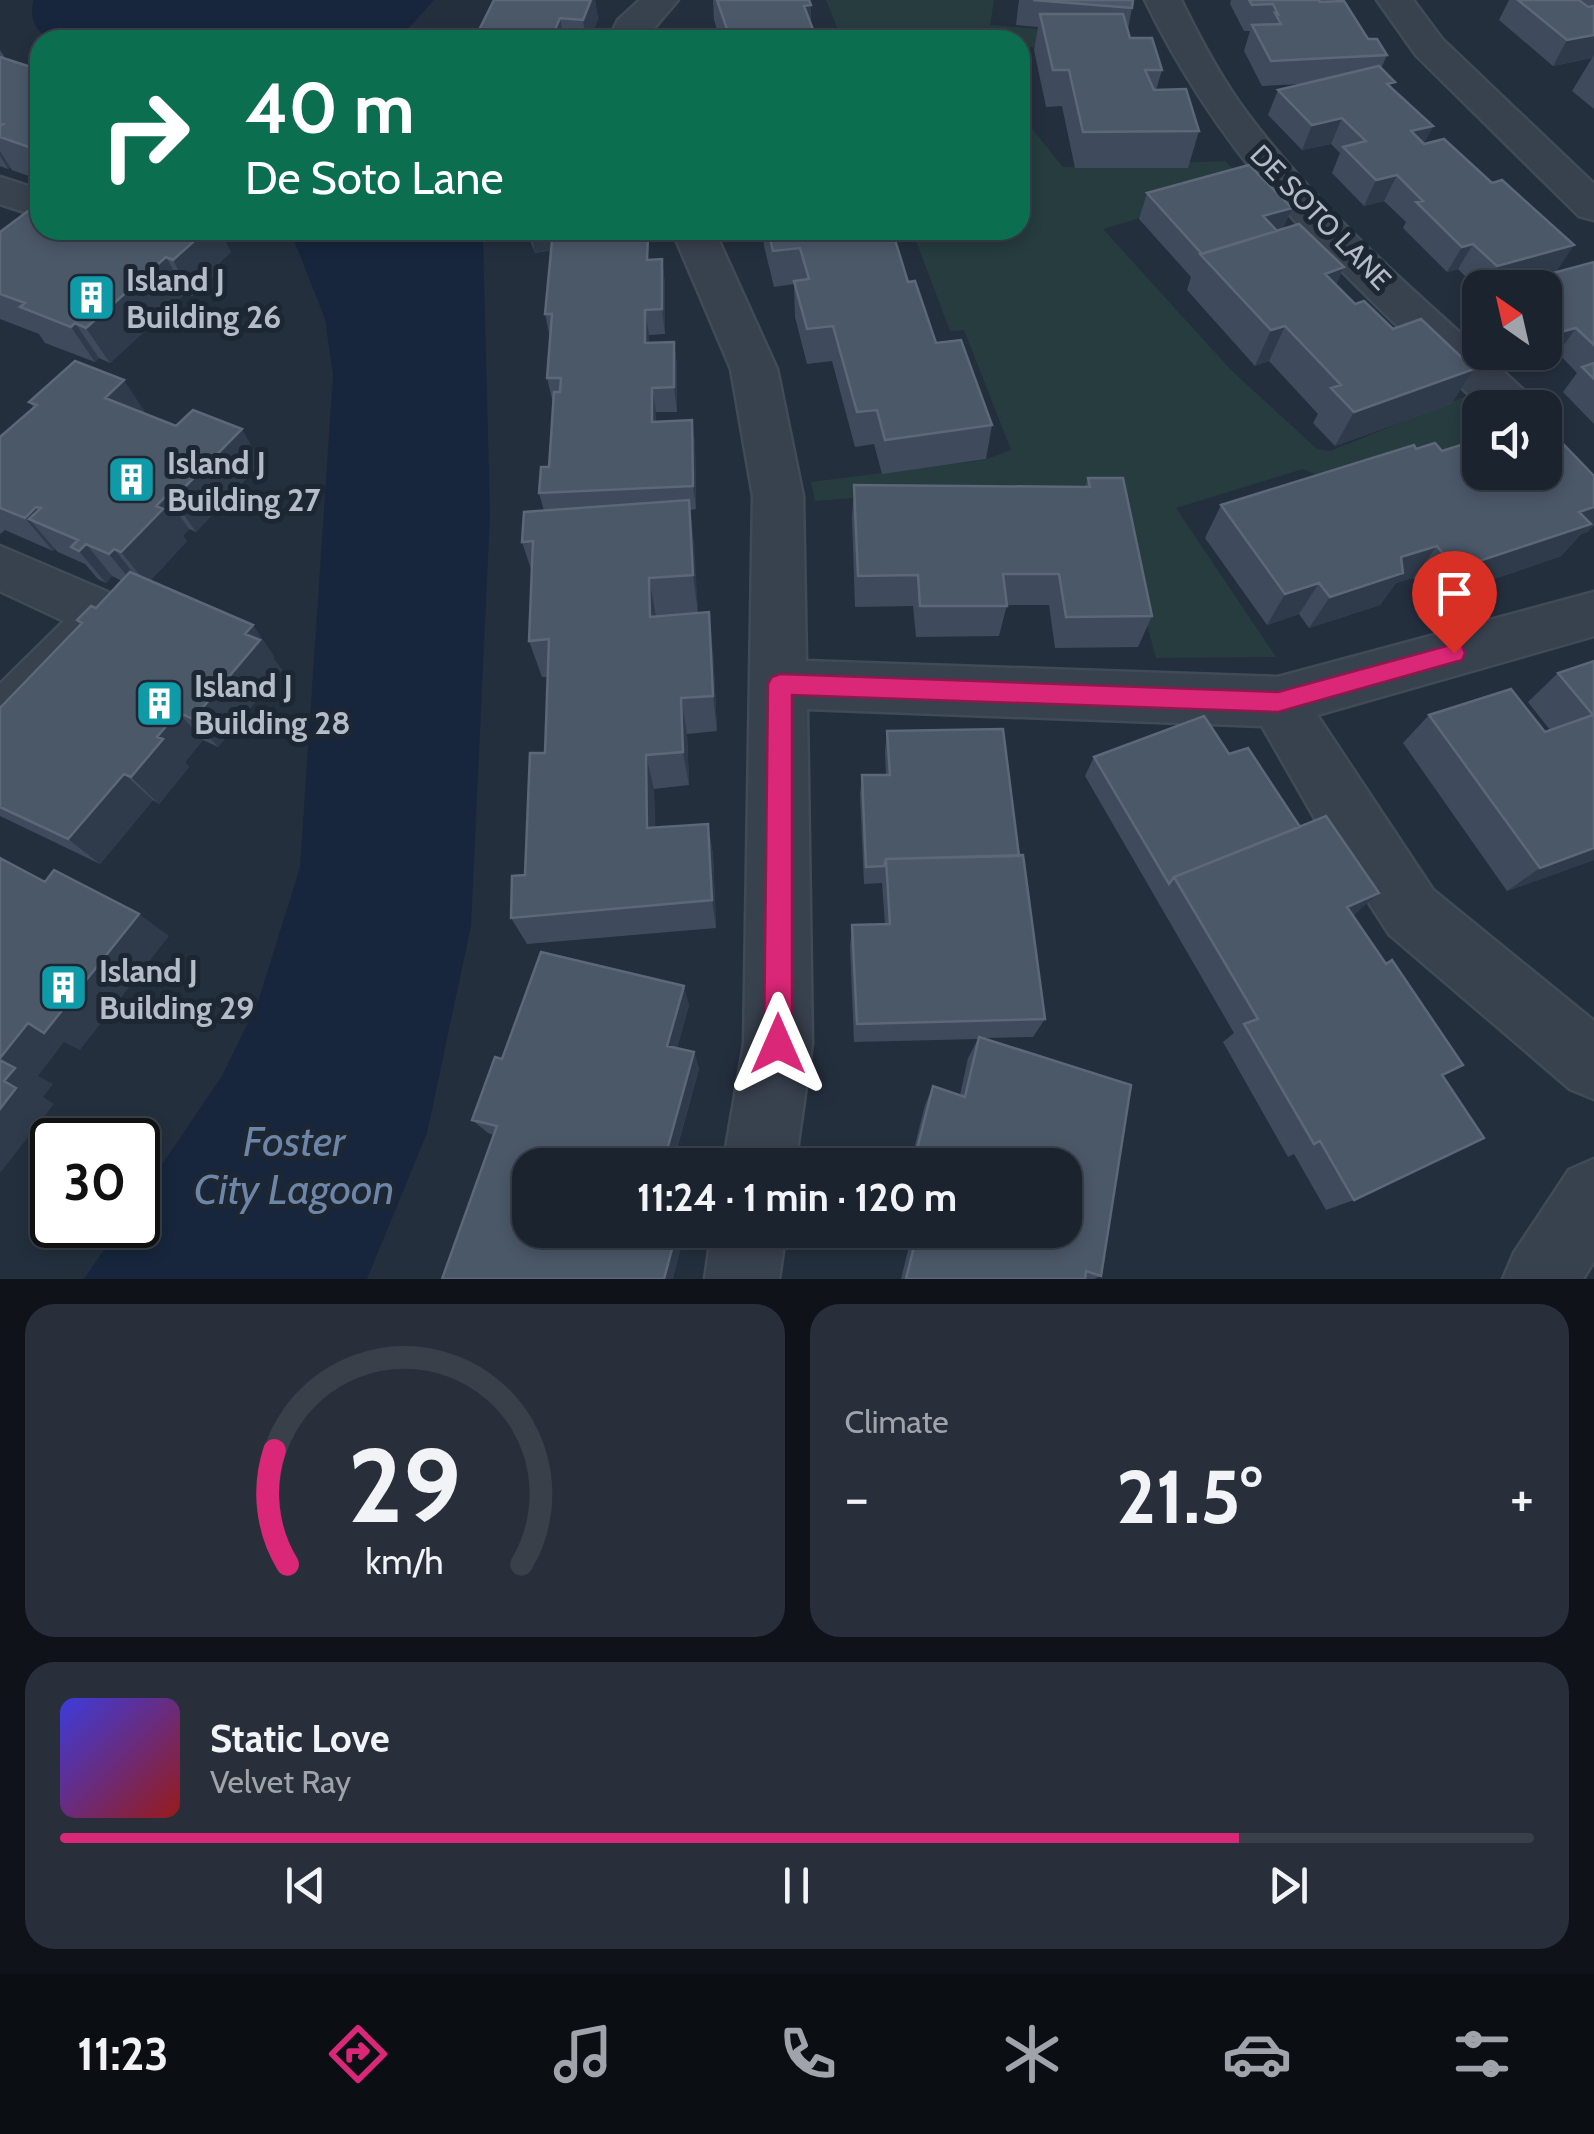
<!DOCTYPE html>
<meta charset="utf-8">
<style>
body{margin:0;font-family:Cabin,sans-serif;background:#282f3a;color:#f1f3f6;height:100vh;display:flex;flex-direction:column;font-size:38px;white-space:nowrap}
*{box-sizing:border-box;margin:0}
p{font-size:32px;color:#a0a4aa}
.icon{flex:none;width:55px;height:55px;fill:none;stroke:currentColor;stroke-width:2;stroke-linecap:round;stroke-linejoin:round}
.map{position:relative;height:1279px;overflow:hidden}
.details{display:flex;flex-direction:column;gap:25px;padding:25px;background:#0f1319;flex:1}
.details>*{flex:none}
.banner{position:absolute;left:30px;top:30px;width:1000px;height:210px;border-radius:30px;box-shadow:0 5px 15px #0003,0 0 0 2px #39404a;background:#0b6e4f;color:#fff;overflow:hidden}
.needle{width:65px;rotate:326deg}
.fabs{position:absolute;left:1462px;top:270px;display:grid;gap:20px}
.fabs a{display:grid;place-items:center;width:100px;height:100px;border-radius:20px;background:#1b232e;box-shadow:0 5px 15px #0003,0 0 0 2px #39404a;font-size:50px}
.speed{position:absolute;left:30px;top:1118px;display:flex;gap:20px;font-size:50px;font-weight:700;text-align:center}
.speed>*{display:grid;place-content:center;width:130px;height:130px;border-radius:50%;background:#1b232e;box-shadow:0 5px 15px #0003,0 0 0 2px #39404a;line-height:1}
.speed .limit{border:5px solid #111;border-radius:15px;background:#fff;color:#111}
.pin{position:absolute;display:grid;place-items:center;width:85px;height:85px;color:#fff;margin:-102px -42px;border-radius:50% 50% 50% 0;rotate:-45deg;box-shadow:0 0 10px #0007}
.pin .icon{rotate:45deg}
.me{position:absolute;width:110px;margin:-55px;rotate:0deg;stroke-linejoin:round;filter:drop-shadow(0 0 8px #0008)}
.turn{display:flex;align-items:center;gap:35px;height:210px;padding:0 50px;font-size:45px}
.turn .icon{width:130px;height:130px;stroke-width:2.5}
.turn b{display:block;font-size:70px;line-height:85px}
.big{font-size:75px;font-weight:800;line-height:1.1}
.details .tile{flex:1;display:flex;flex-direction:column;justify-content:center;gap:15px;min-width:0;padding:0 35px;border-radius:30px;background:#282f3a}
.details .dial{align-items:center;gap:0}
.dial svg{height:260px;overflow:visible;fill:none;stroke:#39404a;stroke-width:7;stroke-linecap:round;text-anchor:middle}
.dial text{fill:#f1f3f6;stroke:none}
.song{display:flex;align-items:center;gap:30px}
.cover{width:120px;height:120px;border-radius:15px;background:linear-gradient(135deg,hsl(240 70% 55%),hsl(0 70% 35%))}
.played{height:10px;border-radius:5px;background:linear-gradient(90deg,#db2777 80%,#39404a 80%)}
.keys{display:flex;justify-content:space-around;direction:ltr}
.heat{display:flex;justify-content:space-between;align-items:center;font-size:55px;direction:ltr}
.details .tiles{flex:1;display:grid;gap:25px;grid-template-columns:1fr 1fr}
.tile:last-child{grid-column:span 2}
.trip{position:absolute;left:512px;top:1148px;width:570px;height:100px;border-radius:30px;background:#1b232e;box-shadow:0 5px 15px #0003,0 0 0 2px #39404a;font-weight:800;line-height:100px;text-align:center}
.dock{display:flex;height:160px;justify-content:space-around;align-items:center;background:#0b0e12;color:#a0a4aa}
.dock .icon{width:70px;height:70px}
.dock .selected{color:#db2777}
.dock b{font-size:45px;color:#f1f3f6}
.map>svg:first-child{display:block}
</style>
<div class="map">
<svg width="1594" height="1279" viewBox="0 0 1594 1279">
<rect width="100%" height="100%" fill="#242f3e"/>
<path fill="#263c3f" d="M826 0H994L990 25 1086 33 1091 47H1020V40H842Z
M1020 114 1063 167 1225 161 1250 185 1103 229 1231 370 1317 449 1330 451 1469 395 1482 407 1480 446 1338 484 1303 469 1176 508 1276 657 1156 658 1120 526 1097 492 1008 485 815 501 811 482 984 460 1011 450 964 330 950 331 912 230H1020Z"/>
<path fill="#17263c" d="M33 0H434L398 40H50C34 29 30 19 33 0Z
M290 230H478L483 236 490 515 471 926 427 1133 367 1279H84L121 1225H138V1200L222 1076 258 1002 300 867 333 375 325 319Z"/>
<g fill="none" stroke-linecap="round" stroke-linejoin="round">
<defs>
<path id="minor" d="M640 0H678L644 40H608L618 20Z
M1145 0H1181C1200 39 1220 77 1246 112 1326 220 1433 307 1530 396L1537 408H1483C1347 277 1229 174 1145 0Z
M1377 0H1413L1442 39 1594 184V220L1579 216 1416 55Z
M0 177 40 190V217L0 204Z
M672 230H714L777 369 803 496 806 661 1278 677 1594 592V636L1317 715 1433 890 1594 1021V1099L1570 1089 1389 934 1317 822 1262 726 807 709 812 1044 795 1165H723L744 1044 753 496 731 369Z
M0 546 124 599 132 615 124 631 20 740 0 747V684L64 621 0 591Z
M1594 1159V1261L1583 1279H1503L1514 1253 1569 1170Z
M712 1230H786L779 1279H705Z"/>
</defs>
<use href="#minor" stroke="#414a57" stroke-width="5"/>
<use href="#minor" fill="#38414e" fill-rule="evenodd"/>
</g>
<path fill="#3f4b5c" d="M494 0H595L598 19 589 40H462L477 34Z
M713 0H809L811 5V23L719 36 714 20Z
M1019 0H1133L1132 8 1128 29 1130 38 1162 70 1156 90 1199 131 1188 168H1075L1062 106 1046 107 1034 50 1038 27 1016 25Z
M1231 0H1333V1L1368 39 1387 55 1381 69 1392 88 1433 126 1424 143 1557 271 1505 285 1594 262V424L1563 392 1577 373 1558 353 1525 362 1517 352H1545V288H1480V291L1458 269 1447 272 1403 228 1406 222 1384 201 1364 206 1332 173 1340 153 1331 144 1302 150 1268 115 1278 90 1300 84 1262 86 1244 51 1250 31H1244L1230 4Z
M1509 0H1579L1588 7H1589L1581 0H1594V109L1572 91 1592 58 1553 66 1499 20Z
M0 50 6 59 40 70V180L12 170 10 167 8 169 0 166Z
M1147 193 1283 229 1344 267 1336 284 1355 304 1393 329 1474 369 1451 404 1335 446 1313 423 1318 414 1269 361 1255 366 1187 290 1191 277 1139 219Z
M526 230H625V233L599 239 650 260 662 259 665 285V334L649 335V343L674 342 677 367V412H656V421L692 420 695 444 696 509 690 510 698 613 713 650 717 731 687 734 689 785 654 789 655 828 708 824 713 855 716 928 527 944 511 918 525 875 545 753 548 677H542L529 641 532 572 522 542 544 511 539 493 549 467 553 403 547 378 550 337 545 314 551 250 535 253Z
M763 230H892L908 282 936 343 992 425 986 459 882 474 874 444 855 447 832 361 807 364 795 317 794 284 774 287 764 246Z
M0 232 231 252 219 263 222 269 192 296 186 293 110 363 99 358 95 362 45 343 39 334 0 319Z
M29 402 146 414 261 463 196 532 189 529 183 536 187 541 150 581 274 656 273 658 282 670 218 747 203 740 185 762 189 767 159 804 153 800 100 864 0 816V708L80 625 77 620 96 608 122 581 112 576 106 583 98 579 85 564 58 552 55 549 53 551 5 530 0 534V437L34 408Z
M1416 449 1442 451 1594 476V525L1587 532 1581 534 1561 556 1430 601 1413 578 1396 583 1380 605 1309 628 1299 614 1267 625 1205 538 1221 505Z
M1088 478 1152 616 1138 647 1055 648 1049 605H1007L999 636 916 637 913 606 855 607 852 518 854 485 1085 487Z
M1594 661V860L1507 891 1403 743 1429 715 1545 732 1550 730 1528 702 1558 673Z
M1003 729 1019 856 1023 855 1045 1019 1033 1037 984 1038 1131 1085 1101 1276 1094 1279H901L913 1230H1065V1165H910L925 1105 933 1086 960 1095 968 1058 978 1039 854 1042 850 947 852 925 885 924 882 883 864 884 860 794 862 775H886L885 751 887 731Z
M1094 757 1353 916 1442 1076 1354 1200 1326 1210 1294 1154 1288 1157 1223 1042 1234 1033 1085 776Z
M689 1005 677 1048 694 1052 699 1069 673 1163 494 1135 488 1133 472 1120 502 1059Z"/>
<path fill="#2f3b4b" d="M591 0H595L598 19 589 40H586L583 20Z
M811 5 810 40 804 6Z
M560 18 564 40H551Z
M1594 29V55L1592 58 1553 66 1567 40Z
M1342 118 1331 144 1302 150 1312 125Z
M1433 126 1420 151 1411 131Z
M0 151 10 167 8 169 0 156Z
M1397 175 1384 201 1364 206 1376 180Z
M1292 208 1281 234 1263 216Z
M197 230H220L231 252 219 263 222 269 192 296 173 260Z
M530 230H625V233L535 253Z
M1473 244 1458 269 1447 272 1462 247Z
M1574 245 1557 271 1497 288H1484L1497 266Z
M166 257 186 293 110 363 86 328Z
M662 259 665 285V334L662 309Z
M1344 267 1327 303 1325 274Z
M645 310 649 335V368L645 343Z
M75 323 99 358 95 362 71 327Z
M1285 326 1269 361 1255 366 1271 330Z
M1576 328 1558 353 1525 362 1532 352H1545V336Z
M674 342 677 367V412L674 387Z
M1474 369 1451 404 1335 446 1354 412Z
M124 380 147 415 105 398Z
M652 388 656 412 655 446 652 422Z
M692 420 695 444 696 509 693 486Z
M242 429 261 463 196 532 173 499Z
M166 496 189 529 183 536 187 541 147 584 121 552 156 506Z
M689 500 694 541 698 613 693 575Z
M36 507 58 531 29 519 55 549 53 551 25 518Z
M1594 507V525L1587 532 1581 534 1561 556 1430 601 1455 569 1579 512Z
M86 544 112 576 106 583 79 551Z
M1437 546 1413 578 1396 583 1380 605 1309 628 1330 597 1401 557Z
M114 549 140 581 135 586 109 554Z
M649 578 656 616 650 617Z
M1319 583 1299 614 1267 625 1285 594Z
M709 612 713 650 717 731 713 696Z
M253 625 274 656 273 658 282 670 218 747 193 719 245 634Z
M681 698 687 734 689 785 683 752Z
M178 712 203 740 185 762 189 767 159 804 131 777 157 737Z
M646 755 654 789 655 859 647 828Z
M124 774 153 800 100 864 68 839Z
M708 824 713 855 716 928 712 900Z
M1594 848V860L1507 891 1540 868Z
M1379 893 1353 916 1347 907Z
M139 914 169 936 80 1050 64 1042 38 1076 53 1084 43 1097 54 1104 0 1173V1109L4 1081 0 1058 28 1023Z
M684 986 689 1005 673 1063 667 1046Z
M694 1052 699 1069 672 1165 664 1161Z
M677 1230H686L673 1279H664Z"/>
<path fill="#4b5868" stroke="#5c6777" stroke-width="2.5" d="M494 0H591L583 20 560 18 551 39 559 40H462L465 33 477 34Z
M717 0H809L811 5 804 6 817 40H710L709 37 729 35Z
M1033 0H1133L1132 8Z
M1249 0H1319L1320 2 1344 1 1368 39H1377L1387 55 1271 61 1252 25 1281 24 1275 13 1278 14 1273 4 1252 5Z
M1518 0H1579L1588 7 1594 6V35L1567 40Z
M1040 14H1123L1130 38H1152L1162 70H1145L1154 90 1186 89 1199 131 1083 132 1069 70H1053Z
M0 57 40 70V151L0 137V126L3 124 0 123Z
M1379 66 1395 82 1387 84 1433 126 1411 131 1424 144 1444 139 1492 183 1502 180 1574 245 1497 266 1473 244 1462 247 1416 202 1423 201 1397 175 1376 180 1343 147 1366 141 1342 118 1312 125 1278 90Z
M1249 165 1292 208 1263 216 1277 231 1202 254 1147 193Z
M40 202V230H197L203 233 173 260 166 257 86 328 75 323 71 327 20 307 25 303 0 294V232Z
M1299 224 1344 267 1325 274 1355 304 1364 301 1393 329 1421 319 1474 369 1354 412 1331 388 1341 385 1285 326 1271 330 1200 254Z
M768 230H892L908 282 915 281 936 343 961 340 992 425 885 440 877 410 857 412 833 326 807 329 794 281 809 279 800 248 773 251Z
M648 237 647 260 662 259V309L645 310V343L674 342V387L652 388V422L692 420 693 486 539 493 541 467H549L554 392H560L561 378H547L552 314H545L552 241Z
M1594 262V345L1576 328 1545 336V288H1497Z
M75 361 124 380 105 398 176 426 193 410 242 429 173 499 166 496 156 506 163 509 121 552 114 549 109 554 86 544 79 551 71 547 78 540 29 519 41 508 36 507 25 518 0 508V437L37 405 29 402Z
M1594 363V379L1582 367Z
M1545 425 1594 476V507L1579 512 1591 524 1455 569 1437 546 1401 557 1403 573 1330 597 1319 583 1285 594 1221 505 1414 445 1416 449 1435 443 1442 451 1480 439V472H1545Z
M1088 478H1123L1152 616 1066 617 1059 574H1003L1007 606H920L918 575 858 576 854 485 1090 487Z
M689 500 693 575 649 578 650 617 709 612 713 696 681 698 683 752 646 755 647 828 708 824 712 900 511 918 512 876 525 875 530 753H545L549 639 529 641 533 541 522 542 524 512Z
M130 572 253 625 245 634 260 640 193 719 178 712 157 737 163 739 131 777 124 774 68 839 0 807V708L82 623 77 620 91 606 96 608Z
M1594 661V848L1540 868 1429 715 1511 689 1545 732 1593 715 1558 673Z
M1204 716 1229 754 1248 748 1300 827 1174 877 1169 884 1094 757Z
M1003 729 1019 856 886 859 884 866 866 867 862 775H890L887 731Z
M1326 816 1379 893 1347 907 1386 964 1392 960 1463 1065 1442 1075 1484 1138 1354 1200 1320 1141 1314 1144 1244 1024 1258 1019 1174 877Z
M1023 855 1045 1019 857 1024 852 925 890 924 886 859Z
M0 858 45 882 54 870 139 914 44 1033 28 1023 0 1058Z
M541 952 684 986 667 1046 694 1052 664 1161 681 1165H530V1230H677L664 1279H442L497 1126 472 1120 495 1057 502 1059Z
M979 1037 1131 1085 1101 1276 1086 1271 1085 1279H906L918 1230H1065V1165H913L933 1086 965 1097Z
M0 1060 15 1068 4 1081 16 1088 0 1109Z"/>
<path fill="#db2777" stroke="#8e194d" stroke-width="2.5" d="M1454 644 1462 646 1465 653 1462 660 1278 712 792 695V1044L788 1054 778 1058 768 1054 764 1044 768 684 772 677 780 674 1278 692Z"/>
<defs>
<symbol id="building-square" viewBox="-11 -11 22 22"><rect x="-9" y="-9" width="18" height="18" rx="4" fill="#0f9aa8" stroke="#1d2633"/><path d="M-4-6H4V6H1V3H-1V6H-4ZM-2.5-4.3h1.7v1.8h-1.7ZM.8-4.3h1.7v1.8H.8ZM-2.5-1h1.7V.8h-1.7ZM.8-1h1.7V.8H.8Z" fill="#fff"/></symbol>
</defs>
<g fill-rule="evenodd">
<use href="#building-square" x="64" y="270" width="55" height="55"/>
<use href="#building-square" x="104" y="452" width="55" height="55"/>
<use href="#building-square" x="132" y="676" width="55" height="55"/>
<use href="#building-square" x="36" y="960" width="55" height="55"/>
</g>
<g text-anchor="middle" dominant-baseline="central" stroke-width="10" stroke-linejoin="round" paint-order="stroke">
<g font-size="28" fill="#b4bcc9" stroke="#1d2633">
<text transform="translate(1321 217) rotate(46)">DE SOTO LANE</text>
</g>
<g font-size="32" font-weight="bold" fill="#b4bcc9" stroke="#1d2633" text-anchor="start">
<text x="126" y="279">Island J<tspan x="126" dy="37">Building 26</tspan></text>
<text x="167" y="462">Island J<tspan x="167" dy="37">Building 27</tspan></text>
<text x="194" y="685">Island J<tspan x="194" dy="37">Building 28</tspan></text>
<text x="99" y="970">Island J<tspan x="99" dy="37">Building 29</tspan></text>
</g>
<g font-size="42" font-style="italic" fill="#6d86a8" stroke="#1d2633">
<text x="294" y="1141">Foster<tspan x="294" dy="48">City Lagoon</tspan></text>
</g>
</g>
</svg>
<div class="fabs">
<a><svg class="needle" viewBox="-14 -14 28 28"><path d="M0-13l5 13h-10z" fill="#e53935"/><path d="M0 13l5-13h-10z" fill="#a0a4aa"/></svg></a>
<a><svg class="icon" aria-label="sound" viewBox="0 0 24 24"><path d="M4 9h4l5-4v14l-5-4H4zM17 9q2 3 0 6"/></svg></a>
</div>
<div class="speed"><div class="limit">30</div></div>
<div class="pin" style="left:1454px;top:653px;background:#d93025"><svg class="icon" aria-label="arrive" viewBox="0 0 24 24"><path d="M6 21V4h12l-3 4 3 4H6"/></svg></div>
<svg class="me" style="left:778px;top:1044px" viewBox="-20 -20 40 40"><path d="M0-17L14 15 0 8-14 15z" fill="#db2777" stroke="#fff" stroke-width="4"/></svg>
<div class="trip">11:24 · 1 min · 120 m</div>
<div class="banner">
<div class="turn"><svg class="icon" aria-label="right" viewBox="0 0 24 24"><path d="M7 20v-9h11M14 6l5 5-5 5"/></svg><div><b>40 m</b>De Soto Lane</div></div>
</div>
</div>
<section class="details">
<div class="tiles">
<div class="tile dial"><svg viewBox="0 0 100 80">
<path d="M14 69A42 42 0 1 1 86 69"/>
<path d="M14 69A42 42 0 0 1 10 34" stroke="#db2777"/>
<text x="50" y="56" font-size="32" font-weight="700">29</text>
<text x="50" y="72" font-size="11">km/h</text>
</svg></div>
<div class="tile"><p>Climate</p>
<div class="heat"><a>−</a><b class="big">21.5°</b><a>+</a></div>
</div>
<div class="tile">
<div class="song"><i class="cover"></i><div><b>Static Love</b><p>Velvet Ray</p></div></div>
<div class="played"></div>
<div class="keys"><svg class="icon" aria-label="previous" viewBox="0 0 24 24"><path d="M18 5L8 12l10 7zM5 5v14"/></svg><svg class="icon" aria-label="pause" viewBox="0 0 24 24"><path d="M8 5v14M16 5v14"/></svg><svg class="icon" aria-label="next" viewBox="0 0 24 24"><path d="M6 5l10 7-10 7zM19 5v14"/></svg></div>
</div>
</div>
</section>
<nav class="dock">
<b>11:23</b>
<svg class="icon selected" aria-label="directions" viewBox="0 0 24 24"><path d="M12 3l9 9-9 9-9-9zM9 14v-3h6M13 9l2 2-2 2"/></svg>
<svg class="icon" aria-label="music" viewBox="0 0 24 24"><path d="M9 18V5l10-2v13"/><circle cx="6" cy="18" r="3"/><circle cx="16" cy="16" r="3"/></svg>
<svg class="icon" aria-label="phone" viewBox="0 0 24 24"><path d="M5 4h4l2 5-3 2q2 4 5 5l2-3 5 2v4C11 20 4 13 5 4z"/></svg>
<svg class="icon" aria-label="climate" viewBox="0 0 24 24"><path d="M12 3v18M4 7l16 10M4 17L20 7"/></svg>
<svg class="icon" aria-label="car" viewBox="0 0 24 24"><path d="M5 17H2v-5l4-1 3-4h7l3 4 3 1v5h-3M9 17h6M6 11h13"/><circle cx="7" cy="17" r="2"/><circle cx="17" cy="17" r="2"/></svg>
<svg class="icon" aria-label="filters" viewBox="0 0 24 24"><path d="M4 7h16M4 17h16"/><circle cx="9" cy="7" r="2"/><circle cx="15" cy="17" r="2"/></svg>
</nav>
